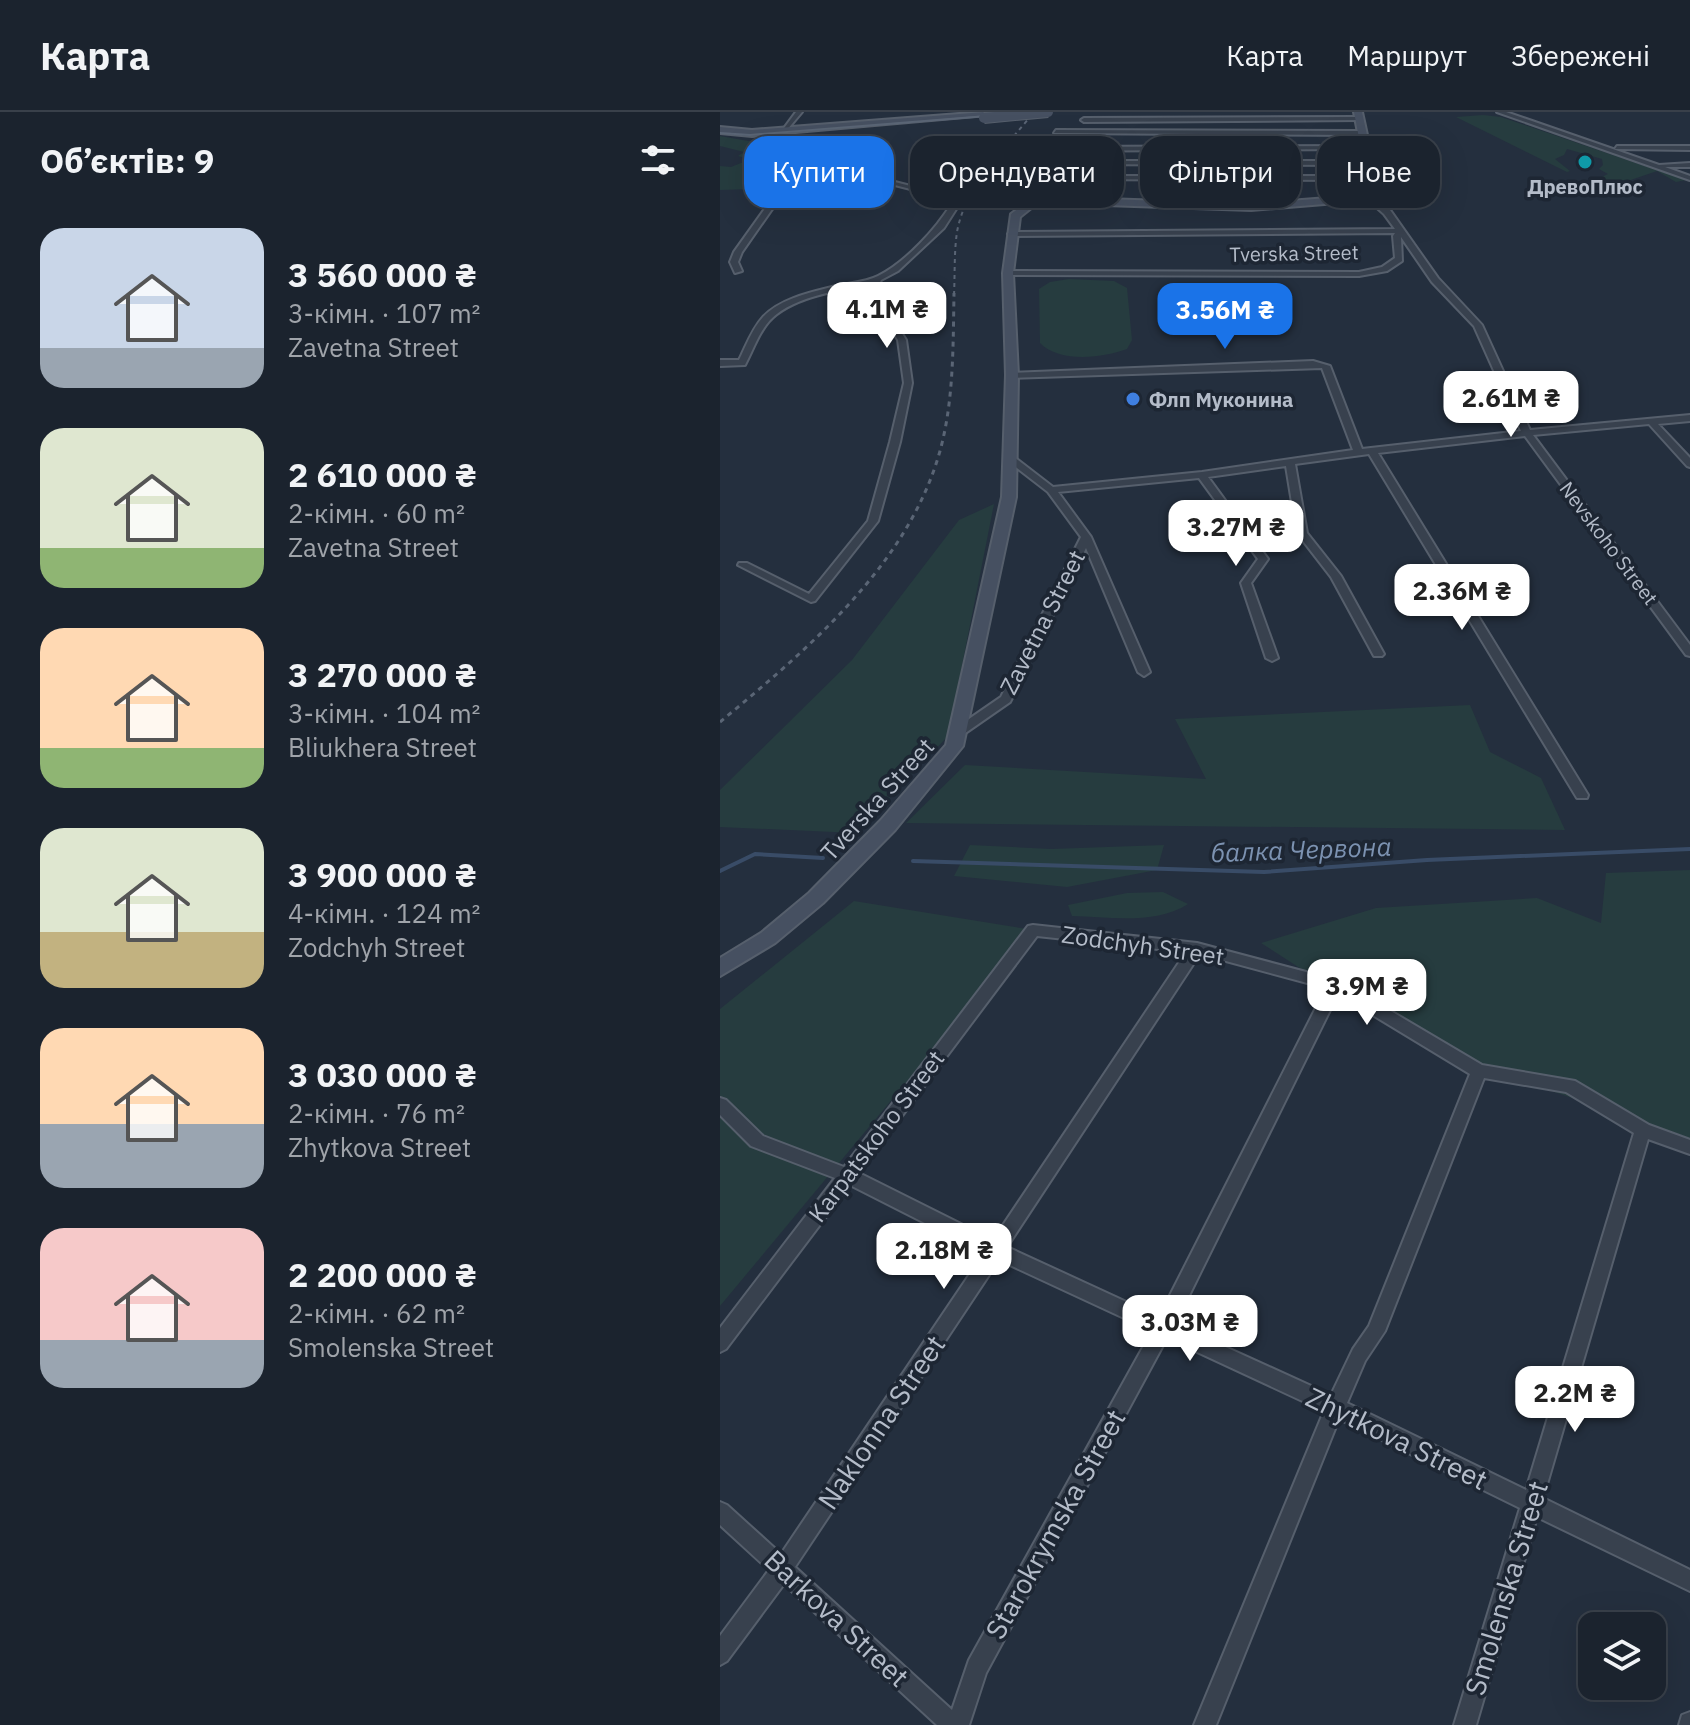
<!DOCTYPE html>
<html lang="uk">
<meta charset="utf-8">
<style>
body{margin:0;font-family:"IBM Plex Sans",sans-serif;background:#242b36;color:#f1f3f6;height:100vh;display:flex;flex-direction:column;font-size:30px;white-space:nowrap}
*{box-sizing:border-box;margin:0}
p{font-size:26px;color:#a0a4aa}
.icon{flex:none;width:44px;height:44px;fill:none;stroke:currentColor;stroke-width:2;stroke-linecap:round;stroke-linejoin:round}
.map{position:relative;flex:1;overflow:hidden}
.details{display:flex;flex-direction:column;background:#1b232e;width:720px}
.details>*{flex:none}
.hud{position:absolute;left:24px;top:24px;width:760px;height:72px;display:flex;gap:16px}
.buttons{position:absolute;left:858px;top:1500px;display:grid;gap:16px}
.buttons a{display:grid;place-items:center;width:88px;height:88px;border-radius:16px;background:#1b232e;box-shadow:0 8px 32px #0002,0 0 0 2px #39404a;font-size:40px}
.price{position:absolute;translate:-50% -68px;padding:0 18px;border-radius:16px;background:#fff;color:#222;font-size:26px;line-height:52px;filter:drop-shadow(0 2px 4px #0008)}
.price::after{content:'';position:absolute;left:50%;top:48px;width:24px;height:18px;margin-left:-12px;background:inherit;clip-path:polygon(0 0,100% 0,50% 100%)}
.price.active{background:#1a73e8;color:#fff}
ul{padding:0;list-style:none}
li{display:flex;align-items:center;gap:24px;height:200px;padding:0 40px}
li span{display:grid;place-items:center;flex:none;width:224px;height:160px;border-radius:24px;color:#555}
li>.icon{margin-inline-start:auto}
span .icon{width:96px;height:96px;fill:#fffc;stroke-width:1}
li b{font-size:34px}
h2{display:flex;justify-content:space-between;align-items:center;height:96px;padding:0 40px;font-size:34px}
.chip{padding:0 28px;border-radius:24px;background:#1b232e;box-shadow:0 8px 32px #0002,0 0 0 2px #39404a;font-size:28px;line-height:72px}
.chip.active{background:#1a73e8;color:#fff}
header{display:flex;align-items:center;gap:48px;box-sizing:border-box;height:112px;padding:0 40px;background:#1b232e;border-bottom:2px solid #39404a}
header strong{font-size:38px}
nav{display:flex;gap:44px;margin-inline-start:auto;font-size:28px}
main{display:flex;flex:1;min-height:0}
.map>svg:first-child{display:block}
.green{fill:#263c3f}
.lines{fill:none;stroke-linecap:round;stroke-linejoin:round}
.stream{stroke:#394c67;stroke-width:4}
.minor-casing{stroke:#565f6c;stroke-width:4}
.secondary-casing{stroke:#565f6c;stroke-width:4}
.minor{fill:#38414e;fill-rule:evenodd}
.secondary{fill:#465061;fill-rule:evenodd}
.tram{stroke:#5a6575;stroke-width:2}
.rail-far1{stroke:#5a6575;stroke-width:2;stroke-dasharray:4 4;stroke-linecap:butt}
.rail{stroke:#5a6575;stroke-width:3;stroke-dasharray:5 5;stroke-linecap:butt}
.secondary-bridge-casing{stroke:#565f6c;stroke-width:12;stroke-linecap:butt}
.secondary-bridge{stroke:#465061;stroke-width:10}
.culture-dot{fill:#0f9aa8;stroke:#1d2633;stroke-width:3}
.shop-dot{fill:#3f7fe0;stroke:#1d2633;stroke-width:3}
.labels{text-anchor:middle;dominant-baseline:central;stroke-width:7;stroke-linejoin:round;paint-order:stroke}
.far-poi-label{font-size:20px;font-weight:bold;fill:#b4bcc9;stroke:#1d2633}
.far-street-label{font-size:20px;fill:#b4bcc9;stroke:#1d2633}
.street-label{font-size:24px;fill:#b4bcc9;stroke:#1d2633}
.water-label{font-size:26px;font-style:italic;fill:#7c92b1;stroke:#1d2633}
.near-street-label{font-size:28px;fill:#b4bcc9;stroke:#1d2633}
</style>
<header>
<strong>Карта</strong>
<nav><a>Карта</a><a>Маршрут</a><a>Збережені</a></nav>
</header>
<main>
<section class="details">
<h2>Об’єктів: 9<svg class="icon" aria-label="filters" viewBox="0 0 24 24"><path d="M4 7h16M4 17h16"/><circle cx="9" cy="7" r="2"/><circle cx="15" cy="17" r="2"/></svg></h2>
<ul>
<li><span style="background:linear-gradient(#c9d6e8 75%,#9aa5b1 0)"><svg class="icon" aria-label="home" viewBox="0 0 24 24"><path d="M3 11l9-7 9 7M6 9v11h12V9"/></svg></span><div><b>3 560 000 ₴</b><p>3-кімн. · 107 m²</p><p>Zavetna Street</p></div></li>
<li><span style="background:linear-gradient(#dfe7d0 75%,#8fb573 0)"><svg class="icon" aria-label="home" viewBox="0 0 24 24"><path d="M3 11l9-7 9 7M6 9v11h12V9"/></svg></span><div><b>2 610 000 ₴</b><p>2-кімн. · 60 m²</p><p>Zavetna Street</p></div></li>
<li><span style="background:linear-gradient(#ffd9b3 75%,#8fb573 0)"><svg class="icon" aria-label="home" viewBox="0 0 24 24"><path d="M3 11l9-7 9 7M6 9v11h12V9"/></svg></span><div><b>3 270 000 ₴</b><p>3-кімн. · 104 m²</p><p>Bliukhera Street</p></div></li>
<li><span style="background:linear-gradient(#dfe7d0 65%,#c2b280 0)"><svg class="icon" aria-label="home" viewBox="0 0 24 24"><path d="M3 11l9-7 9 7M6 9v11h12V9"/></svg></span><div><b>3 900 000 ₴</b><p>4-кімн. · 124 m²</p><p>Zodchyh Street</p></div></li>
<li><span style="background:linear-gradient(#ffd9b3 60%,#9aa5b1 0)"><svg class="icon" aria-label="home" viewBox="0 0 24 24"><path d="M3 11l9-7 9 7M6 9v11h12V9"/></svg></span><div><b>3 030 000 ₴</b><p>2-кімн. · 76 m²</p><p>Zhytkova Street</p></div></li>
<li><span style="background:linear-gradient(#f6c9c9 70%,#9aa5b1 0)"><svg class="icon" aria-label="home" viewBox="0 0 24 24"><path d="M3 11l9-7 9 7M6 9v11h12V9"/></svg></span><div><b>2 200 000 ₴</b><p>2-кімн. · 62 m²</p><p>Smolenska Street</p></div></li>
</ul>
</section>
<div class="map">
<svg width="970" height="1613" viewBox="0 0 970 1613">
<rect width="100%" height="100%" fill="#242f3e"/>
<g class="green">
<polygon points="763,3 781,5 966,68 956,70 937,59 890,75 873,69 888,62 879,57 883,53 882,47 847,37 844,43 835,47 850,59 847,60 736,5"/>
<polygon points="0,24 84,39 74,49 36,49 18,44 24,40 0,34"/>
<polygon points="26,49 39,51 28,69 32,77 0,78 0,54 11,55"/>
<path d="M349,167L394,169L407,176L412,228L407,237C383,246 339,251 320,231L319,177L330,170Z"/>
<polygon points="274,392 228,624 136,721 0,715 0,678 132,548 239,408"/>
<polygon points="750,593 770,640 821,666 845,718 186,711 245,653 486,667 455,607"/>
<polygon points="250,733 331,737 444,733 437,758 347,775 234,764"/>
<polygon points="970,758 970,1026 702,935 541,831 656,796 817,786 881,811 886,761"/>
<path d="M443,780L468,792C436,813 389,805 352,804L348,793L407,781Z"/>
<polygon points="134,789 313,818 0,1194 0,897"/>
</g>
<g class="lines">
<g class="stream">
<polyline points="193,749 544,760 707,748 970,737"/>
<polyline points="0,759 35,742 103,746"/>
</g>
<defs>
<g id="minor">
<polygon points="76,0 82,0 66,19 62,19"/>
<polygon points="777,0 786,0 939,53 970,51 970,55 945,55 970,64 970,68"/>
<polygon points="638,5 640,8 364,10 361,8 364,6"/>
<polygon points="336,18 640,19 643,21 640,23 334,21"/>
<path d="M45,19H49L56,30L112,41L167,68L234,85L240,91L224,116L178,159L161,168L158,175V183L186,228L192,271L180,330L158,409L95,489L91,490L18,453L19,451H27L89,482L148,409L170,330L184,271L178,228L150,183L152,171C121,178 66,185 46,213C37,225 32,240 25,253L0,254V248H19C26,234 32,217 43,205C61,186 92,180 116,174C130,171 146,170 158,164C186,150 216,117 232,91L230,87L163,70L108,44L92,40L22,140L18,150L22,159L15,161L10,150L14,140L86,39L52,32Z"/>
<polygon points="645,34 643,37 317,39 314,37 317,35"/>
<polygon points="897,34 970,34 970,38 895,37"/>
<polygon points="311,49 647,49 650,51 647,53 309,52"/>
<polygon points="307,64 650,64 653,66 650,68 305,67"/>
<polygon points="649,84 670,98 718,166 762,213 810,318 970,303 970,309 938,312 970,346 970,355 967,354 929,312 813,323 970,533 970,544 966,543 805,324 658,341 868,683 867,686 857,686 649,342 575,352 587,421 621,464 664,542 662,544 654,544 611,465 577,421 566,354 488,365 548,447 531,471 558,546 552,549 546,546 521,471 538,447 479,366 338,380 371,425 430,560 424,564 418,560 366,436 290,590 241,624 233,624 231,621 233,618 281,585 361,425 328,380 288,349 288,345 294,345 333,375 482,360 633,338 602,256 292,266 289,265 289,261 593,249 610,254 642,337 801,319 754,214 712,170 681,125 682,149 667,159 639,164 288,163 284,161 288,159 639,160 662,155 675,146 673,124 675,121 292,124 288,122 292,120 675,117 664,102 647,87"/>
<path d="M313,813L477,831L620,869L762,953L855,969L929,1013L970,1028V1042L928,1027L823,1386L970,1458V1479L817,1405L756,1613H734L800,1396L619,1307L496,1613H474L604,1299L447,1226L266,1561L249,1613H217L64,1472L7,1549L0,1553V1524L49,1458L0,1413V1390L7,1393L61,1442L264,1141L130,1073L6,1237L0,1240V1216L115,1066L31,1034L0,1003V986L6,988L43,1024L124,1055L308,814ZM317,824L466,840L273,1128L139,1061ZM480,842L606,876L439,1205L287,1135ZM618,882L750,962L649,1214L633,1237L611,1283L455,1212ZM764,966L846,980L914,1021L806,1378L627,1291L645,1249L665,1219ZM279,1148L432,1219L249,1548L232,1598L75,1455Z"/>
<polygon points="970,1600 970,1613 959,1613 962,1603"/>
</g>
<g id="secondary">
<polygon points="265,0 290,1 32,24 0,21 0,15 32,18"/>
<polygon points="634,0 642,0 659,78 653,88 531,98 327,91 315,93 300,105 293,161 298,263 296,385 243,634 175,718 103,791 55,831 0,864 0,846 41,821 89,781 161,708 226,633 282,385 286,263 283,161 291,102 308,89 327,85 531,92 646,83 649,78"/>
</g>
</defs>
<use href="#minor" class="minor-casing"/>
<use href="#secondary" class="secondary-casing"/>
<use href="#minor" class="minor"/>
<use href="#secondary" class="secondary"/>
<polyline class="tram" points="0,21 30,23 317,0"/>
<path class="rail-far1" d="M234,183C235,162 234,140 237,120C245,74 286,35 314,0"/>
<path class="rail" d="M0,610C88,537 188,453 220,339C234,288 233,233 234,181"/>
<defs>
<polyline id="secondary-bridge" points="264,6 328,0"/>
</defs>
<use href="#secondary-bridge" class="secondary-bridge-casing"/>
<use href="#secondary-bridge" class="secondary-bridge"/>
</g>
<circle class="culture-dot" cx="865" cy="50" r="8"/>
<circle class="shop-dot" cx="413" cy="287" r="8"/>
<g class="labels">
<g class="far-poi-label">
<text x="865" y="74">ДревоПлюс</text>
<text x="429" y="287" text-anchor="start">Флп Муконина</text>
</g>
<g class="far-street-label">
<text transform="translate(574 141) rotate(-1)">Tverska Street</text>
<text transform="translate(889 431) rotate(53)">Nevskoho Street</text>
</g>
<g class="street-label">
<text transform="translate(322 510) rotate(-63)">Zavetna Street</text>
<text transform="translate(157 687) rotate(-48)">Tverska Street</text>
<text transform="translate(423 833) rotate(8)">Zodchyh Street</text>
<text transform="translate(156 1024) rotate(-53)">Karpatskoho Street</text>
</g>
<g class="water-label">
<text transform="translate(581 737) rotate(-2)">балка Червона</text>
</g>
<g class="near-street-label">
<text transform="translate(161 1310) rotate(-56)">Naklonna Street</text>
<text transform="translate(677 1326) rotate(26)">Zhytkova Street</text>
<text transform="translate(335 1412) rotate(-61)">Starokrymska Street</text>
<text transform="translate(786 1476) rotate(-73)">Smolenska Street</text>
<text transform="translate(117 1506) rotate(43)">Barkova Street</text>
</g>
</g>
</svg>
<div class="buttons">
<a><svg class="icon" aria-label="layers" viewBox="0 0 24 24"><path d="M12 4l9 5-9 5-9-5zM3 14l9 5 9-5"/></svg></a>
</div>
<b class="price" style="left:167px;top:238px">4.1M ₴</b>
<b class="price active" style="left:505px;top:239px">3.56M ₴</b>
<b class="price" style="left:791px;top:327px">2.61M ₴</b>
<b class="price" style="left:516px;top:456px">3.27M ₴</b>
<b class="price" style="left:742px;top:520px">2.36M ₴</b>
<b class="price" style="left:647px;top:915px">3.9M ₴</b>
<b class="price" style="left:224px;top:1179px">2.18M ₴</b>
<b class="price" style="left:470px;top:1251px">3.03M ₴</b>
<b class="price" style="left:855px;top:1322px">2.2M ₴</b>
<div class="hud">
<a class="chip active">Купити</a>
<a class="chip">Орендувати</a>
<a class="chip">Фільтри</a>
<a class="chip">Нове</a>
</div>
</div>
</main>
